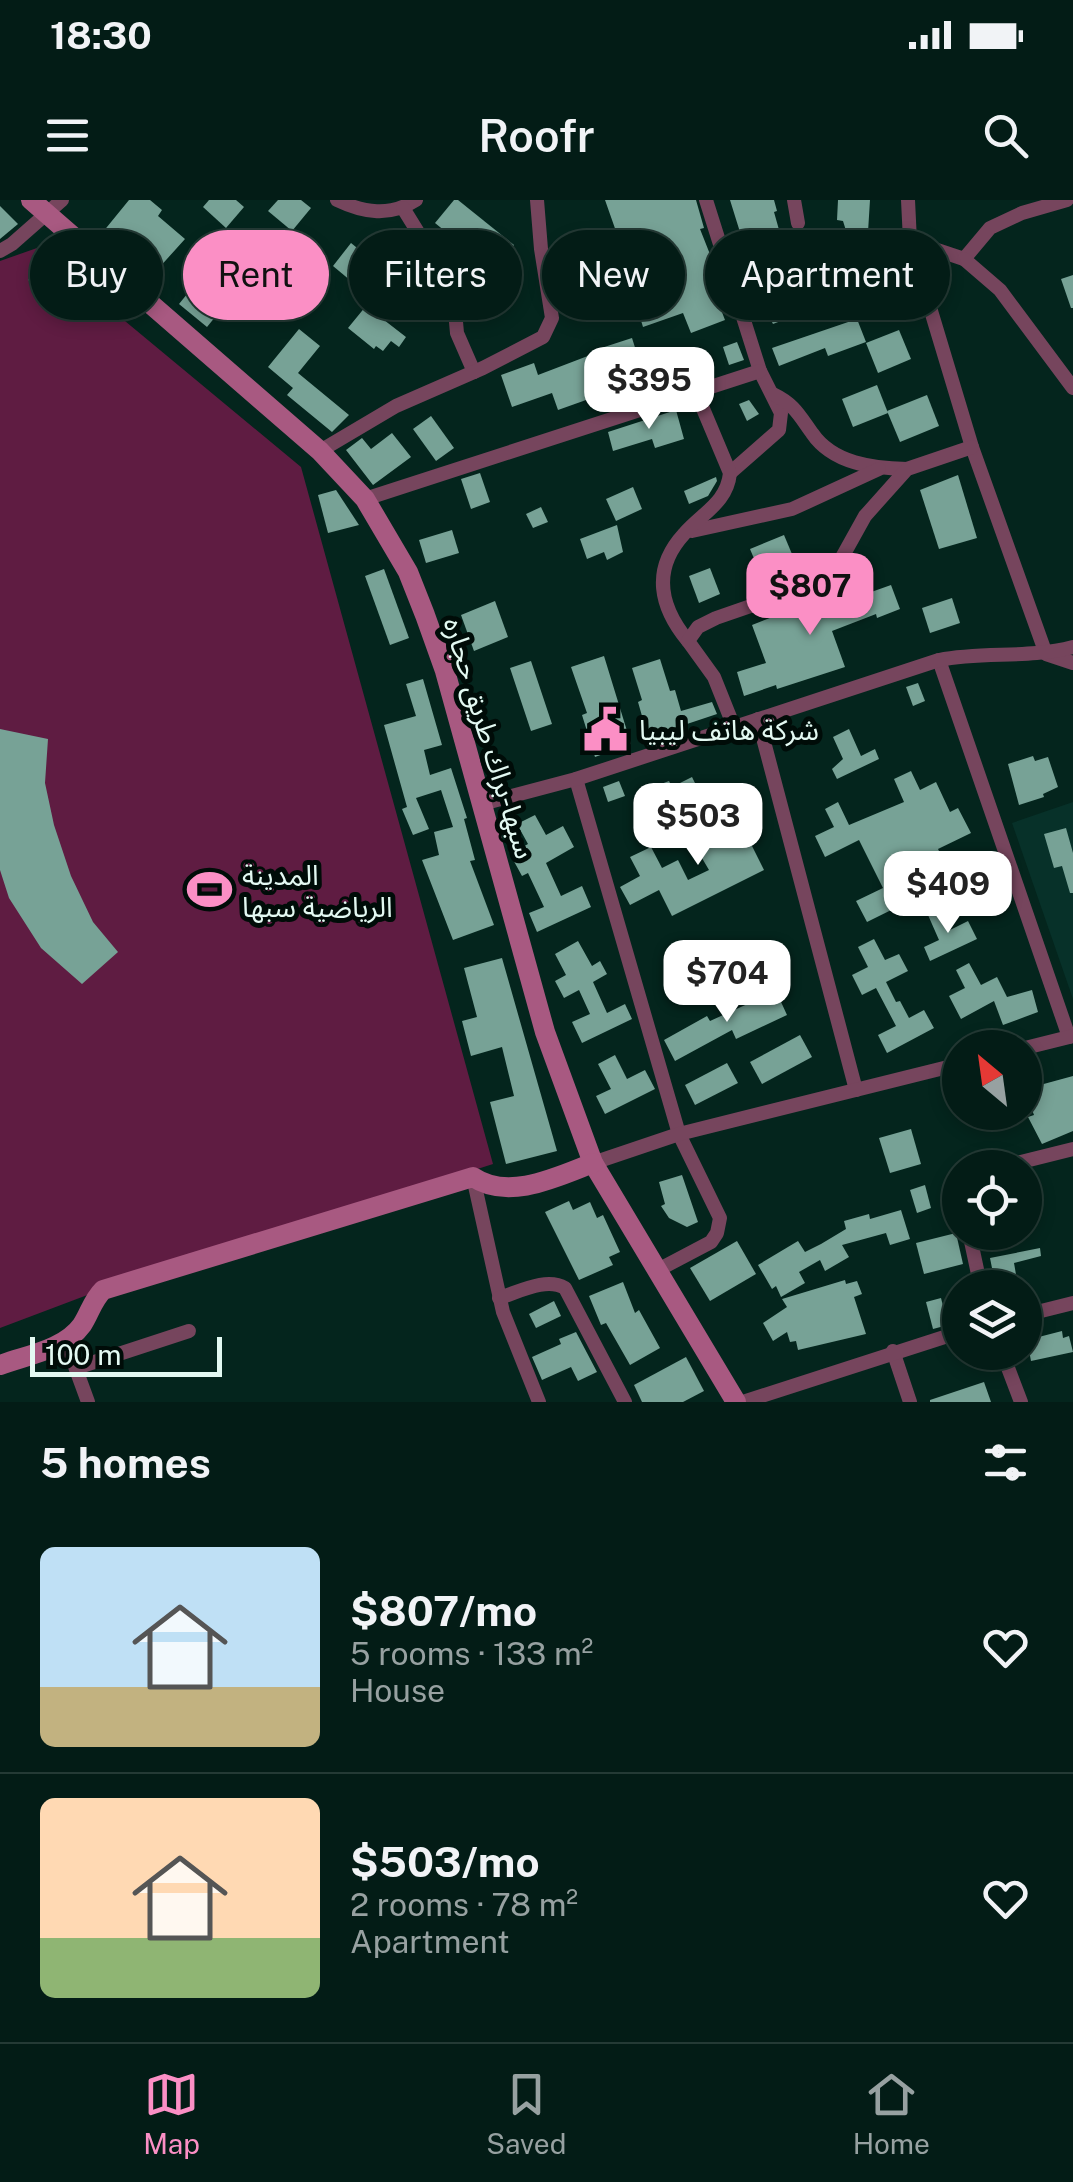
<!DOCTYPE html>
<meta charset="utf-8">
<style>
body{margin:0;font-family:"Public Sans","Noto Sans Arabic",sans-serif;background:#0d251f;color:#f1f3f6;height:100vh;display:flex;flex-direction:column;font-size:38px;white-space:nowrap}
*{box-sizing:border-box;margin:0}
p{font-size:32px;color:#97a1a1}
.icon{flex:none;width:55px;height:55px;fill:none;stroke:currentColor;stroke-width:2;stroke-linecap:round;stroke-linejoin:round}
.map{position:relative;height:1202px;overflow:hidden}
.details{display:flex;flex-direction:column;background:#031c16;flex:1}
.details>*{flex:none}
.banner{position:absolute;left:30px;top:30px;width:1015px;height:90px;display:flex;gap:20px}
.needle{width:65px;rotate:331deg}
.fabs{position:absolute;left:942px;top:830px;display:grid;gap:20px}
.fabs a{display:grid;place-items:center;width:100px;height:100px;border-radius:50%;background:#031c16;box-shadow:0 5px 15px #0003,0 0 0 2px #243a35;font-size:50px}
.scale{position:absolute;left:30px;bottom:25px;width:192px;box-sizing:border-box;padding-left:10px;border:5px solid #e3f9f2;border-top:0;font-size:28px;line-height:35px;white-space:nowrap;color:#e3f9f2;-webkit-text-stroke:8px #000c08;paint-order:stroke}
.price{position:absolute;translate:-50% -85px;padding:0 22px;border-radius:20px;background:#fff;color:#222;font-size:32px;line-height:65px;filter:drop-shadow(0 2px 5px #0008)}
.price::after{content:'';position:absolute;left:50%;top:60px;width:30px;height:22px;margin-left:-15px;background:inherit;clip-path:polygon(0 0,100% 0,50% 100%)}
.price.current{background:#fb8fc5;color:#111}
ul{padding:0;list-style:none}
li{display:flex;align-items:center;gap:30px;height:250px;padding:0 40px}
li+li{border-top:2px solid #243a35}
li span{display:grid;place-items:center;flex:none;width:280px;height:200px;border-radius:15px;color:#555}
li>.icon{margin-inline-start:auto}
span .icon{width:120px;height:120px;fill:#fffc;stroke-width:1}
li b{font-size:42px}
h2{display:flex;justify-content:space-between;align-items:center;height:120px;padding:0 40px;font-size:42px}
.tag{padding:0 35px;border-radius:45px;background:#031c16;box-shadow:0 5px 15px #0003,0 0 0 2px #243a35;font-size:35px;line-height:90px}
.tag.current{background:#fb8fc5;color:#111}
.status{display:flex;justify-content:space-between;align-items:center;height:70px;padding:0 50px;background:#031c16;direction:ltr}
.status svg{height:28px;fill:currentColor}
header{display:flex;justify-content:space-between;align-items:center;height:130px;padding:0 40px;background:#031c16;font-size:45px;font-weight:600}
.dock{display:flex;justify-content:space-around;align-items:center;height:140px;border-top:2px solid #243a35;background:#031c16;font-size:28px;color:#97a1a1}
.dock a{display:grid;justify-items:center;gap:5px}
.dock .current{color:#fb8fc5}
.map>svg:first-child{display:block}
.built{fill:#073129}
.green{fill:#5f1c42}
.building{fill:#77a296}
.lines{fill:none;stroke-linecap:round;stroke-linejoin:round}
.street{stroke:#76455d;stroke-width:14}
.secondary{stroke:#a85981;stroke-width:20}
.labels{text-anchor:middle;dominant-baseline:central;stroke-width:10;stroke-linejoin:round;paint-order:stroke}
.poi-label{font-size:28px;fill:#e3f9f2;stroke:#000c08;text-anchor:start}
.street-label{font-size:28px;fill:#e3f9f2;stroke:#000c08}
</style>
<div class="status"><b>18:30</b><svg viewBox="0 0 49 12"><path d="M0 12V9h3v3zM5 12V6h3v6zM10 12V3h3v9zM15 12V0h3v12zM26 1h20v11H26zM47 4h2v5h-2z"/></svg></div>
<header><svg class="icon" aria-label="menu" viewBox="0 0 24 24"><path d="M4 6h16M4 12h16M4 18h16"/></svg>Roofr<svg class="icon" aria-label="search" viewBox="0 0 24 24"><circle cx="10" cy="10" r="6"/><path d="M15 15l6 6"/></svg></header>
<div class="map">
<svg width="1073" height="1202" viewBox="0 0 1073 1202">
<rect width="100%" height="100%" fill="#04251d"/>
<polygon class="built" points="1073,602 1073,799 1012,623"/>
<polygon class="green" points="37,48 301,267 493,964 98,1091 0,1128 0,61"/>
<g class="building">
<polygon points="129,0 150,0 162,10 158,16 185,39 148,80 98,38"/>
<polygon points="209,0 236,0 244,7 226,28 203,7"/>
<polygon points="278,0 301,0 311,8 292,31 268,11"/>
<polygon points="454,0 458,0 514,45 493,70 435,23"/>
<polygon points="605,0 696,0 704,28 700,29 719,77 710,81 725,120 691,133 683,113 643,127 639,114 655,109 642,68 680,58 669,38 624,54"/>
<polygon points="730,0 774,0 777,11 774,12 785,51 749,61"/>
<polygon points="838,0 870,0 868,32 873,47 853,53 843,21 837,20"/>
<polygon points="0,6 18,24 0,39"/>
<polygon points="351,43 382,68 363,91 333,66"/>
<polygon points="577,51 582,69 574,72 578,85 585,83 588,92 565,99 554,58"/>
<polygon points="214,61 242,84 207,127 179,104"/>
<polygon points="39,64 68,84 57,100 28,80"/>
<polygon points="783,68 804,112 773,124 753,84"/>
<polygon points="1073,75 1073,108 1071,108 1061,79"/>
<polygon points="366,106 406,137 399,147 391,141 383,151 376,146 374,149 348,128"/>
<polygon points="857,119 866,142 828,156 825,148 779,166 772,148"/>
<polygon points="299,129 320,146 298,173 349,215 332,232 287,195 293,188 268,167"/>
<polygon points="899,130 911,159 878,173 866,143"/>
<polygon points="632,138 645,179 558,210 552,193 512,207 501,175 534,163 538,175 593,154 592,151"/>
<polygon points="737,142 744,160 729,165 723,147"/>
<polygon points="877,185 888,213 853,227 842,199"/>
<polygon points="927,195 939,226 900,242 887,211"/>
<polygon points="749,200 759,214 747,221 739,204"/>
<polygon points="676,210 684,239 655,248 652,239 613,251 608,232"/>
<polygon points="431,216 454,248 436,261 413,229"/>
<polygon points="392,233 411,257 373,285 346,250 362,238 371,249"/>
<polygon points="480,273 490,302 471,309 461,279"/>
<polygon points="958,275 977,338 939,349 920,290"/>
<polygon points="716,277 717,281 708,296 689,304 684,291"/>
<polygon points="633,287 642,309 616,321 606,299"/>
<polygon points="336,290 359,325 328,333 318,295"/>
<polygon points="541,307 548,322 533,328 526,314"/>
<polygon points="617,325 623,352 607,360 604,352 587,359 580,339"/>
<polygon points="452,330 459,353 426,363 419,340"/>
<polygon points="784,335 797,366 763,380 750,349"/>
<polygon points="710,368 720,394 699,403 689,376"/>
<polygon points="384,369 409,438 390,445 365,376"/>
<polygon points="855,385 860,396 891,385 900,409 877,418 876,414 832,431 845,467 777,489 776,485 744,496 737,472 766,463 752,425"/>
<polygon points="952,398 960,423 930,433 922,408"/>
<polygon points="495,401 508,437 474,451 461,415"/>
<polygon points="604,456 631,544 595,557 582,515 587,513 571,467"/>
<polygon points="660,459 670,491 675,490 681,511 712,502 717,514 648,537 638,502 642,500 632,468"/>
<polygon points="531,461 552,524 531,531 510,468"/>
<polygon points="423,479 442,545 424,550 430,575 451,568 467,618 464,619 475,660 470,661 494,725 453,740 422,660 439,655 434,632 453,627 441,590 416,598 429,629 413,635 402,609 407,607 384,525 416,516 406,484"/>
<polygon points="918,483 925,501 913,506 906,487"/>
<polygon points="0,529 48,539 45,583 54,625 71,676 93,722 118,752 82,784 41,748 9,698 0,670"/>
<polygon points="849,529 861,556 875,549 879,559 837,579 832,569 843,559 833,537"/>
<polygon points="1033,556 1035,561 1048,557 1058,587 1043,594 1044,597 1019,605 1008,564"/>
<polygon points="911,571 920,590 936,582 950,612 958,608 971,633 938,649 948,669 976,656 984,674 964,683 960,676 867,722 856,701 883,688 859,640 825,657 815,636 834,627 825,609 838,602 849,625 904,602 894,579"/>
<polygon points="692,577 699,591 648,616 641,603 657,595 653,587 669,581 672,587"/>
<polygon points="619,581 625,596 608,602 603,587"/>
<polygon points="723,608 736,632 751,623 759,637 750,642 764,670 672,716 659,690 630,705 620,687 640,676 630,657 651,647 662,668 678,660 688,680 709,670 696,648 714,638 704,619"/>
<polygon points="535,615 546,635 563,626 574,647 546,663 561,696 582,686 591,707 537,732 529,713 544,707 528,673 522,676 510,654 528,644 517,624"/>
<polygon points="1066,628 1073,653 1073,693 1070,693 1062,666 1054,668 1044,634"/>
<polygon points="940,709 950,730 968,721 977,739 930,761 924,747 939,740 928,715"/>
<polygon points="874,739 885,760 899,754 908,771 886,782 896,802 900,801 909,818 924,810 934,828 887,853 878,835 896,826 876,788 862,795 852,775 868,767 858,747"/>
<polygon points="578,741 592,766 600,761 607,774 593,782 607,813 625,804 632,819 582,843 572,822 590,814 579,790 564,798 555,781 566,775 555,754"/>
<polygon points="502,758 557,951 506,964 490,902 514,896 502,847 471,856 462,821 477,817 464,768"/>
<polygon points="969,763 981,785 997,777 1007,797 1032,790 1038,812 1003,825 994,801 961,819 949,796 965,788 956,770"/>
<polygon points="776,791 787,815 736,839 732,830 675,861 664,840 707,816 710,821"/>
<polygon points="800,835 812,857 762,884 750,862"/>
<polygon points="615,855 627,879 645,870 655,889 605,914 596,896 611,889 598,864"/>
<polygon points="727,863 738,883 695,905 685,885"/>
<polygon points="1073,876 1073,931 1042,944 1028,917 1034,915 1026,894 1031,893 1029,888"/>
<polygon points="911,929 921,964 890,973 879,938"/>
<polygon points="682,975 698,1022 687,1027 669,1018 661,1006 665,1004 659,982"/>
<polygon points="925,985 931,1008 917,1013 910,990"/>
<polygon points="569,1001 573,1010 590,1002 597,1018 603,1015 620,1052 609,1057 613,1065 579,1080 545,1012"/>
<polygon points="901,1010 910,1039 890,1045 886,1033 842,1045 849,1057 825,1071 820,1060 799,1072 805,1083 781,1097 776,1086 772,1089 758,1065 798,1041 805,1052 821,1044 846,1029 844,1021 869,1014 870,1019"/>
<polygon points="956,1033 963,1064 924,1074 916,1043"/>
<polygon points="737,1041 756,1074 710,1101 690,1068"/>
<polygon points="1040,1048 1041,1056 1014,1063 1018,1086 996,1088 990,1058"/>
<polygon points="845,1080 846,1084 857,1081 862,1094 854,1097 866,1134 798,1150 796,1141 790,1142 787,1132 773,1141 763,1123 787,1107 782,1099"/>
<polygon points="623,1082 635,1113 639,1110 660,1148 630,1165 606,1123 601,1125 589,1096"/>
<polygon points="941,1098 948,1125 933,1129 926,1102"/>
<polygon points="554,1101 561,1116 536,1128 529,1114"/>
<polygon points="1062,1131 1063,1138 1069,1136 1073,1152 1031,1161 1027,1140"/>
<polygon points="576,1132 597,1172 578,1181 571,1167 542,1180 532,1157 561,1144 559,1139"/>
<polygon points="686,1157 704,1191 683,1202 642,1202 634,1185"/>
<polygon points="984,1182 991,1202 930,1202 930,1200"/>
</g>
<g class="lines">
<g class="street">
<path d="M337,0C364,13 390,17 416,0"/>
<polyline points="706,0 760,171 781,213 779,230 730,273"/>
<polyline points="794,0 798,23"/>
<polyline points="908,0 910,41 972,247 1046,454 1073,463"/>
<polyline points="403,8 453,89 457,133 474,172"/>
<polyline points="910,41 964,59 990,28 1022,13 1067,0"/>
<polyline points="0,51 12,44 62,0"/>
<polyline points="964,59 1000,90 1073,188"/>
<path d="M773,194C794,204 799,215 812,233C833,264 873,268 907,269"/>
<polyline points="320,251 396,206 483,168 543,137 552,118 541,49 537,0"/>
<polyline points="365,299 760,171"/>
<polyline points="692,331 792,309 879,269"/>
<path d="M688,441C660,407 651,370 684,334C702,313 727,303 730,273L696,192"/>
<polyline points="939,460 1069,837"/>
<polyline points="758,519 856,890"/>
<polyline points="734,527 714,477 688,441 698,427 716,418 806,387 840,361 865,316 907,269 972,247"/>
<polyline points="576,579 679,934 720,1018 717,1033 711,1042 656,1071"/>
<path d="M482,604L576,579L939,460C984,451 1028,459 1073,447"/>
<polyline points="1025,848 1073,836"/>
<polyline points="593,963 679,934 960,864"/>
<polyline points="997,968 1073,949"/>
<polyline points="473,977 503,1112 539,1202"/>
<polyline points="969,1032 981,1088"/>
<path d="M499,1098C519,1092 546,1077 565,1088L625,1202"/>
<polyline points="1025,1115 1073,1103"/>
<polyline points="66,1142 88,1202"/>
<polyline points="893,1151 910,1202"/>
<polyline points="1002,1152 1021,1202"/>
<polyline points="76,1168 189,1131"/>
<polyline points="743,1202 960,1132"/>
</g>
<g class="secondary">
<polyline points="31,0 320,251 365,299 408,372 425,415 445,471 545,832 593,963 736,1202"/>
<path d="M0,1165C27,1155 64,1150 82,1125C90,1113 92,1101 103,1090L473,977C508,1001 557,977 593,963"/>
</g>
</g>
<defs>
<symbol id="civic-bare" viewBox="-9 -9 18 18"><path d="M-.6-6.5H3V-4.5H.6V-3L4-1V1h2V6H-6V1h2V-1L-.6-3ZM-1.2 2.5V6h2.4V2.5Z" fill="#fb8fc5" stroke="#000c08" stroke-width="2.5" paint-order="stroke"/></symbol>
<symbol id="stadium-bare" viewBox="-9 -9 18 18"><path d="M0-5a6.5 5 0 1 0 0 10a6.5 5 0 1 0 0-10ZM-3.5-1.8h7v3.6h-7Z" fill="#fb8fc5" stroke="#000c08" stroke-width="2.5" paint-order="stroke"/></symbol>
</defs>
<g fill-rule="evenodd">
<use href="#civic-bare" x="574" y="498" width="63" height="63"/>
<use href="#stadium-bare" x="178" y="658" width="63" height="63"/>
</g>
<g class="labels">
<g class="poi-label">
<text x="639" y="529">شركة هاتف ليبيا</text>
<text x="242" y="674">المدينة<tspan x="242" dy="32">الرياضية سبها</tspan></text>
</g>
<g class="street-label">
<text transform="translate(490 538) rotate(73)">سبها-براك طريق حجاره</text>
</g>
</g>
</svg>
<div class="fabs">
<a><svg class="needle" viewBox="-14 -14 28 28"><path d="M0-13l5 13h-10z" fill="#e53935"/><path d="M0 13l5-13h-10z" fill="#97a1a1"/></svg></a>
<a><svg class="icon" aria-label="locate" viewBox="0 0 24 24"><circle cx="12" cy="12" r="6"/><path d="M12 2v4M12 18v4M2 12h4M18 12h4"/></svg></a>
<a><svg class="icon" aria-label="layers" viewBox="0 0 24 24"><path d="M12 4l9 5-9 5-9-5zM3 14l9 5 9-5"/></svg></a>
</div>
<div class="scale">100 m</div>
<b class="price" style="left:649px;top:232px">$395</b>
<b class="price current" style="left:810px;top:438px">$807</b>
<b class="price" style="left:698px;top:668px">$503</b>
<b class="price" style="left:948px;top:736px">$409</b>
<b class="price" style="left:727px;top:825px">$704</b>
<div class="banner">
<a class="tag">Buy</a>
<a class="tag current">Rent</a>
<a class="tag">Filters</a>
<a class="tag">New</a>
<a class="tag">Apartment</a>
</div>
</div>
<section class="details">
<h2>5 homes<svg class="icon" aria-label="filters" viewBox="0 0 24 24"><path d="M4 7h16M4 17h16"/><circle cx="9" cy="7" r="2"/><circle cx="15" cy="17" r="2"/></svg></h2>
<ul>
<li><span style="background:linear-gradient(#bfe0f5 70%,#c2b280 0)"><svg class="icon" aria-label="home" viewBox="0 0 24 24"><path d="M3 11l9-7 9 7M6 9v11h12V9"/></svg></span><div><b>$807/mo</b><p>5 rooms · 133 m²</p><p>House</p></div><svg class="icon" aria-label="heart" viewBox="0 0 24 24"><path d="M12 20l-8-8c-3-5 5-10 8-4 3-6 11-1 8 4z"/></svg></li>
<li><span style="background:linear-gradient(#ffd9b3 70%,#8fb573 0)"><svg class="icon" aria-label="home" viewBox="0 0 24 24"><path d="M3 11l9-7 9 7M6 9v11h12V9"/></svg></span><div><b>$503/mo</b><p>2 rooms · 78 m²</p><p>Apartment</p></div><svg class="icon" aria-label="heart" viewBox="0 0 24 24"><path d="M12 20l-8-8c-3-5 5-10 8-4 3-6 11-1 8 4z"/></svg></li>
</ul>
</section>
<nav class="dock">
<a class="current"><svg class="icon" aria-label="map" viewBox="0 0 24 24"><path d="M3 6l6-2 6 2 6-2v14l-6 2-6-2-6 2zM9 4v14M15 6v14"/></svg>Map</a>
<a><svg class="icon" aria-label="saved" viewBox="0 0 24 24"><path d="M7 4h10v16l-5-4-5 4z"/></svg>Saved</a>
<a><svg class="icon" aria-label="home" viewBox="0 0 24 24"><path d="M3 11l9-7 9 7M6 9v11h12V9"/></svg>Home</a>
</nav>
